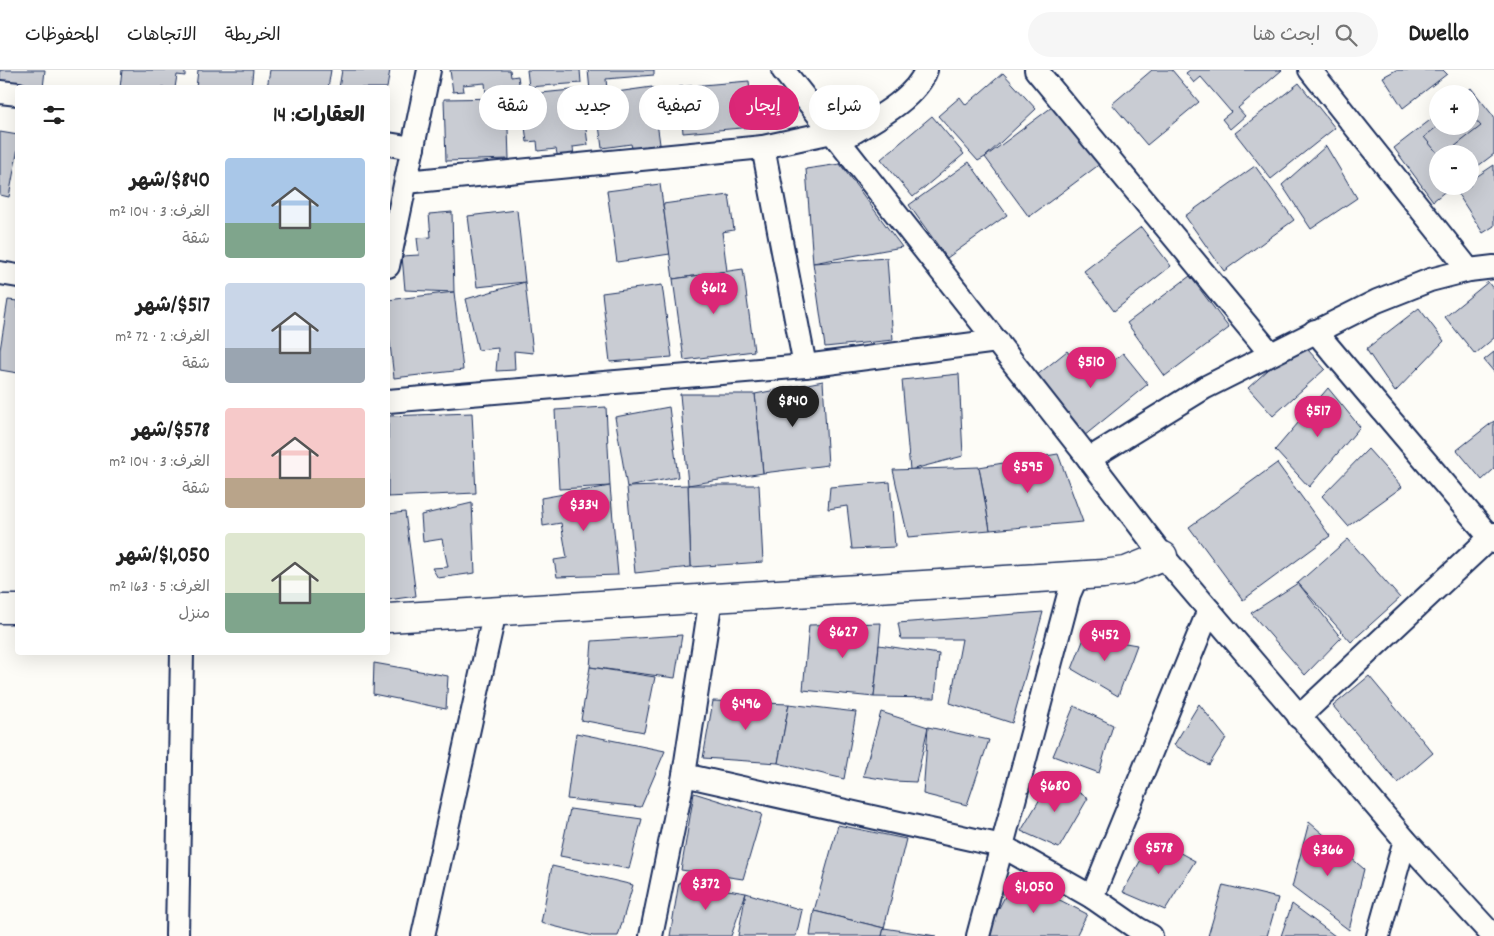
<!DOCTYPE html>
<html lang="ar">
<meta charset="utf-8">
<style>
body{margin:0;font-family:Dekko,"Playpen Sans Arabic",sans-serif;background:#f6f6f6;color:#222;direction:rtl;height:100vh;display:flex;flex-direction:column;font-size:19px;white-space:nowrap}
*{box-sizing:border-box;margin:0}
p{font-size:16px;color:#767676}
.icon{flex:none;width:28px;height:28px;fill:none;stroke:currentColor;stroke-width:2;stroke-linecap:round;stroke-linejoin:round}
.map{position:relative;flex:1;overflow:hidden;direction:ltr}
.drawer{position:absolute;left:15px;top:15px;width:375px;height:570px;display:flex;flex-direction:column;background:#fff;border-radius:5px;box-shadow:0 5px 20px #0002;direction:rtl}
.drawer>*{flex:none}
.banner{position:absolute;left:405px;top:15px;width:475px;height:45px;direction:rtl;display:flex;gap:10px}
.controls{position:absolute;left:1429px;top:15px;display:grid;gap:10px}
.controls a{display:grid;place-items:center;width:50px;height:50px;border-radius:50%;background:#fff;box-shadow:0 5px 20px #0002;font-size:25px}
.price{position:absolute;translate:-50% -42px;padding:0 11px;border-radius:18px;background:#db2777;color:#fff;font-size:16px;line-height:32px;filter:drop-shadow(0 1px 2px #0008)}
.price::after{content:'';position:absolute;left:50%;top:30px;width:15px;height:11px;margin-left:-8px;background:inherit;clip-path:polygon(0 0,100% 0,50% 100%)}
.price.active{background:#222;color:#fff}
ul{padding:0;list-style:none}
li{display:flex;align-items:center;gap:15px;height:125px;padding:0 25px}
li span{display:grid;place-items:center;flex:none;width:140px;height:100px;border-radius:5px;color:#555}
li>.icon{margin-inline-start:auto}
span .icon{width:60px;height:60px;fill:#fffc;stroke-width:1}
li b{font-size:21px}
h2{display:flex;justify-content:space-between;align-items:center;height:60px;padding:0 25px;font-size:21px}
.tag{padding:0 18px;border-radius:22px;background:#fff;box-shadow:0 5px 20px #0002;font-size:18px;line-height:45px}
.tag.active{background:#db2777;color:#fff}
header{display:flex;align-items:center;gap:30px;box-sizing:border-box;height:70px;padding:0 25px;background:#fff;border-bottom:1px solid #e0e0e0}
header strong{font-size:24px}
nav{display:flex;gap:28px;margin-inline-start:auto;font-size:18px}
.search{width:350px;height:45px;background:#f6f6f6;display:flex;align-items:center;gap:12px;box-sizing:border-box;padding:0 18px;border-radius:28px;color:#767676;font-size:19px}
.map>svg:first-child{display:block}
.building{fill:#c9ccd3;stroke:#1b2f5e}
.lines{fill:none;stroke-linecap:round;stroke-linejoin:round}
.minor-casing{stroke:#1b2f5e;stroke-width:26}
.tertiary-casing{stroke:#1b2f5e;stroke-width:31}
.minor{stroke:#fdfcf7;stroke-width:22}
.tertiary{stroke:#fdfcf7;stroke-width:28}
</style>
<header>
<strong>Dwello</strong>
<div class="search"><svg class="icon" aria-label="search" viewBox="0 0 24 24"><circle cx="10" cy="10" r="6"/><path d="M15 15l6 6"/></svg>ابحث هنا</div>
<nav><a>الخريطة</a><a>الاتجاهات</a><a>المحفوظات</a></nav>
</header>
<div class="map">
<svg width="1494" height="866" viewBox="0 0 1494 866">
<rect width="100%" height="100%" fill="#fdfcf7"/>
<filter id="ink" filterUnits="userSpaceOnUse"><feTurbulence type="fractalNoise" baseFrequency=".02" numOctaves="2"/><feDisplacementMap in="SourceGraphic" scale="10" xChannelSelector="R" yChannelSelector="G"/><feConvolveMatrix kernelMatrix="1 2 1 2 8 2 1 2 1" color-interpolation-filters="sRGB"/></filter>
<g filter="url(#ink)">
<g class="building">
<polygon points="0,0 45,0 43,18 0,11"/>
<polygon points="122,0 185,0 185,6 177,5 175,18 120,18"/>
<polygon points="198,0 253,0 251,18 196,18"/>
<polygon points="270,0 331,0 328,18 267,18"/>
<polygon points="342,0 390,0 387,18 339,18"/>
<polygon points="450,0 510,0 511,7 518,6 520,20 486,24 485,13 463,15 464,21 453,22"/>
<polygon points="527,0 580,0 581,13 529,17"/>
<polygon points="588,0 654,0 654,5 606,9 607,19 590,21"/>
<polygon points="1152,0 1172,0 1199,32 1147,75 1112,34"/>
<polygon points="1190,0 1282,0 1238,38 1245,46 1230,59 1222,49 1231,42 1201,7 1194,13 1186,3"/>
<polygon points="1396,0 1443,0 1447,4 1403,38 1383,7"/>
<polygon points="1003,3 1036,39 985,87 978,91 938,46 960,27 966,35"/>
<polygon points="749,11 753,57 683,63 679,17"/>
<polygon points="1299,13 1335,58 1271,109 1235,63"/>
<polygon points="652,17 660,74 644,77 644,81 633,83 631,74 602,78 595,25"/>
<polygon points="1471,18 1494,47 1494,84 1470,102 1470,84 1438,84 1438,116 1452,116 1433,131 1394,78 1438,44 1438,56 1470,56 1470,24 1464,24"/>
<polygon points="581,19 588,75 573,77 574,87 558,89 556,79 538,81 537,71 527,72 525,57 536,56 534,38 523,39 521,25"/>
<polygon points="507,28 509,89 446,91 444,29"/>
<polygon points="1056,34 1100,94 1029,147 985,87"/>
<polygon points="1470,44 1481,56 1445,84 1438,84 1424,67 1438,56 1470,56"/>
<polygon points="932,46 964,84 913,127 881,89"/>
<polygon points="0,62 18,65 18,78 9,127 0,125"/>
<polygon points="1326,76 1357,128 1311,159 1282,115"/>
<polygon points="969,92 1007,145 947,188 909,135"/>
<polygon points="840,94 902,177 813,193 806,99"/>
<polygon points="1494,95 1494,156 1483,163 1456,121 1462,116 1470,116 1470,111"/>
<polygon points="1255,96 1294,150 1224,201 1185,146"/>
<polygon points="660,114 670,184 617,192 607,121"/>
<polygon points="729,125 734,160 722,162 727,201 673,209 663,134"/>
<polygon points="517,140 525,212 477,217 468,146"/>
<polygon points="452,142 454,222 405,220 402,186 419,185 417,168 431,167 429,144"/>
<polygon points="1141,157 1171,196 1114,241 1084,201"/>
<polygon points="887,188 893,270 825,277 813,193"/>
<polygon points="743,199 754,281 684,290 673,209"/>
<polygon points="1190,206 1229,258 1165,306 1127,253"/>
<polygon points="525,212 533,283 514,281 515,300 496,301 498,278 478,280 466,229"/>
<polygon points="1488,212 1494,220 1494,268 1475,284 1445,247"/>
<polygon points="662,215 672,287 610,292 602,223"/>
<polygon points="454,222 463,300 394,308 388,257 388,230"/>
<polygon points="8,230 18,231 18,303 0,300 0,280"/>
<polygon points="1419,238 1444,271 1395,322 1366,279"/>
<polygon points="1300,271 1325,299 1273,346 1248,318"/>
<polygon points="1067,281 1090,310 1123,283 1148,314 1084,366 1036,306"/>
<polygon points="1494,282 1494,302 1484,290"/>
<polygon points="959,304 963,386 910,400 902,310"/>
<polygon points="823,311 828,395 763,403 755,324"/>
<polygon points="1328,318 1360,357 1309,417 1275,380"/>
<polygon points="680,324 755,324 763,403 688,415"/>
<polygon points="606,337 610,416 559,419 555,340"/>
<polygon points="669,337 678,407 627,417 615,347"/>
<polygon points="472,343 476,423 388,427 388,346"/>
<polygon points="1494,351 1494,399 1482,410 1457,380"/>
<polygon points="1368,379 1402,417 1348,456 1322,426"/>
<polygon points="1058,384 1083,452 990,460 979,397"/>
<polygon points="1277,393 1330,466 1243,530 1189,457"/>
<polygon points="979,397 990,460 908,467 893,400"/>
<polygon points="890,412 895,477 852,479 847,436 828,439 830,417"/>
<polygon points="688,415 759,415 763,492 691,497"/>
<polygon points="688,415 691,497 635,503 627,417"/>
<polygon points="610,416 618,505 557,507 554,490 567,488 561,453 543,456 541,428"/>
<polygon points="472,433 475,503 438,508 432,498 448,497 442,469 423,472 421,445"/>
<polygon points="405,442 416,526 388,530 388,444"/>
<polygon points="1348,469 1400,528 1351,572 1298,513"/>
<polygon points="1298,513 1341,568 1305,605 1251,543"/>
<polygon points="1043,542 1012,653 950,633 962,569 901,569 898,553"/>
<polygon points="881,553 874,627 803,620 809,555"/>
<polygon points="682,565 675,608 590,597 592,571"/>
<polygon points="1085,566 1137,575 1118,626 1072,599"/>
<polygon points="879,575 939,584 935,628 874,627"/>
<polygon points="374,593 448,606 446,639 373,624"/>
<polygon points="590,597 655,607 644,662 581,650"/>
<polygon points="1369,606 1433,683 1398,713 1333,636"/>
<polygon points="713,631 789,634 778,693 703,688"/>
<polygon points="789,634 856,642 844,709 778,693"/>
<polygon points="1199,634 1226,668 1209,695 1174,675"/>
<polygon points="1074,636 1113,655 1099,703 1053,686"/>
<polygon points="881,642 928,657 916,712 894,711 863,706"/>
<polygon points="928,657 989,670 967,735 923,724"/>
<polygon points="576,663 665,681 641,737 567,729"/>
<polygon points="1053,707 1088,728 1059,778 1021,761"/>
<polygon points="694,723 762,744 743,809 681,800"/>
<polygon points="570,739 642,749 629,799 560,786"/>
<polygon points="1309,752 1364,799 1349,860 1292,817"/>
<polygon points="838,755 906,769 884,858 814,841"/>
<polygon points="1153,768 1195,791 1165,840 1123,822"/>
<polygon points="552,796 633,815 618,866 593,866 541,853"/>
<polygon points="1015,807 1087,844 1076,866 991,866 986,863"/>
<polygon points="679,812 746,823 731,866 670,866"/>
<polygon points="1223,815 1278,828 1267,866 1208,866"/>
<polygon points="746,823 802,840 796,866 738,866"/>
<polygon points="1292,834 1335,866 1281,866"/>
<polygon points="814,841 884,858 882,866 810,866"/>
<polygon points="884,858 936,866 882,866"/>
</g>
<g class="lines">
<defs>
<g id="minor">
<polyline points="783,0 1089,389 1163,486 1405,770 1493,866"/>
<polyline points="1036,0 1270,283"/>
<polyline points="1310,0 1469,200"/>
<polyline points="0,22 18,24"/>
<path d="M839,71C866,54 915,31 926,0"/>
<polyline points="388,74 413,78"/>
<polyline points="763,77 805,296"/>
<polyline points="406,112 763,77 832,62"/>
<polyline points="388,196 429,0"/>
<polyline points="0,203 18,206"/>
<polyline points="1315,261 1494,472"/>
<polyline points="388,331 805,296 997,271"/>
<polyline points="1089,389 1204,318 1377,231 1430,210 1469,200 1494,197"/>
<polyline points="1299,647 1494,464"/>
<polyline points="684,705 1002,776 1092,827 1138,859 1151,866"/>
<polyline points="1092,827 1209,540"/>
<polyline points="177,866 182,582"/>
<polyline points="423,866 495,541"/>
<polyline points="651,866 684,705 711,528"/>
<polyline points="978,866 1069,524 1077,506"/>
<polyline points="1378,866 1405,770"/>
</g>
<g id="tertiary">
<polyline points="0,539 18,539"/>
<polyline points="388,548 1103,504 1126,501 1163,486"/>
</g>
</defs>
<use href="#minor" class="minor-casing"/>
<use href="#tertiary" class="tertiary-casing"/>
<use href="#minor" class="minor"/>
<use href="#tertiary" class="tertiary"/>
</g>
</g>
</svg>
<div class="controls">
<a>+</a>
<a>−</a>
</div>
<b class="price" style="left:714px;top:245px">$612</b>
<b class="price" style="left:1091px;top:319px">$510</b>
<b class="price active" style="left:793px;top:358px">$840</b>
<b class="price" style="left:1318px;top:368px">$517</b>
<b class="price" style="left:1028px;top:424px">$595</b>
<b class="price" style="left:584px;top:462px">$334</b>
<b class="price" style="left:843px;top:589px">$627</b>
<b class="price" style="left:1105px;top:592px">$452</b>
<b class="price" style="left:746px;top:661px">$496</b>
<b class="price" style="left:1055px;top:743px">$680</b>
<b class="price" style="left:1159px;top:805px">$578</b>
<b class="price" style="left:1328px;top:807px">$366</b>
<b class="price" style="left:706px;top:841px">$372</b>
<b class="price" style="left:1034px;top:844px">$1,050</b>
<div class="banner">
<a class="tag">شراء</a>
<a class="tag active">إيجار</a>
<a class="tag">تصفية</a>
<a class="tag">جديد</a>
<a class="tag">شقة</a>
</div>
<section class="drawer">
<h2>العقارات: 14<svg class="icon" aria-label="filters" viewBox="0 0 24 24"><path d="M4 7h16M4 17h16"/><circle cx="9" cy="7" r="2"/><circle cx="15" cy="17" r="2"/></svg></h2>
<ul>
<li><span style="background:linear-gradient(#a9c7e8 65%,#7fa58c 0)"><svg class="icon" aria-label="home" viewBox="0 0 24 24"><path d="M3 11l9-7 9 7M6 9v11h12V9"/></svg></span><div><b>$840/شهر</b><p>الغرف: 3 · 104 m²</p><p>شقة</p></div></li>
<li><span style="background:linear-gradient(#c9d6e8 65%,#9aa5b1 0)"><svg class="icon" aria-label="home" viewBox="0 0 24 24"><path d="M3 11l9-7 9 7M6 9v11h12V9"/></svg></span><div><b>$517/شهر</b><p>الغرف: 2 · 72 m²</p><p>شقة</p></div></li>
<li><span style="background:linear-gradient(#f6c9c9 70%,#b9a48a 0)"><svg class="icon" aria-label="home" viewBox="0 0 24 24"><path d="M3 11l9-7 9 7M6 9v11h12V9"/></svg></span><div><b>$578/شهر</b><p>الغرف: 3 · 104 m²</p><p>شقة</p></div></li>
<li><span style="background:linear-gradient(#dfe7d0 60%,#7fa58c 0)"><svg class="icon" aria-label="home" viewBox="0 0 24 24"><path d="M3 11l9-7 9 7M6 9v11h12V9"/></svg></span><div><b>$1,050/شهر</b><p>الغرف: 5 · 163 m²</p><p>منزل</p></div></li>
</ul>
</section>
</div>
